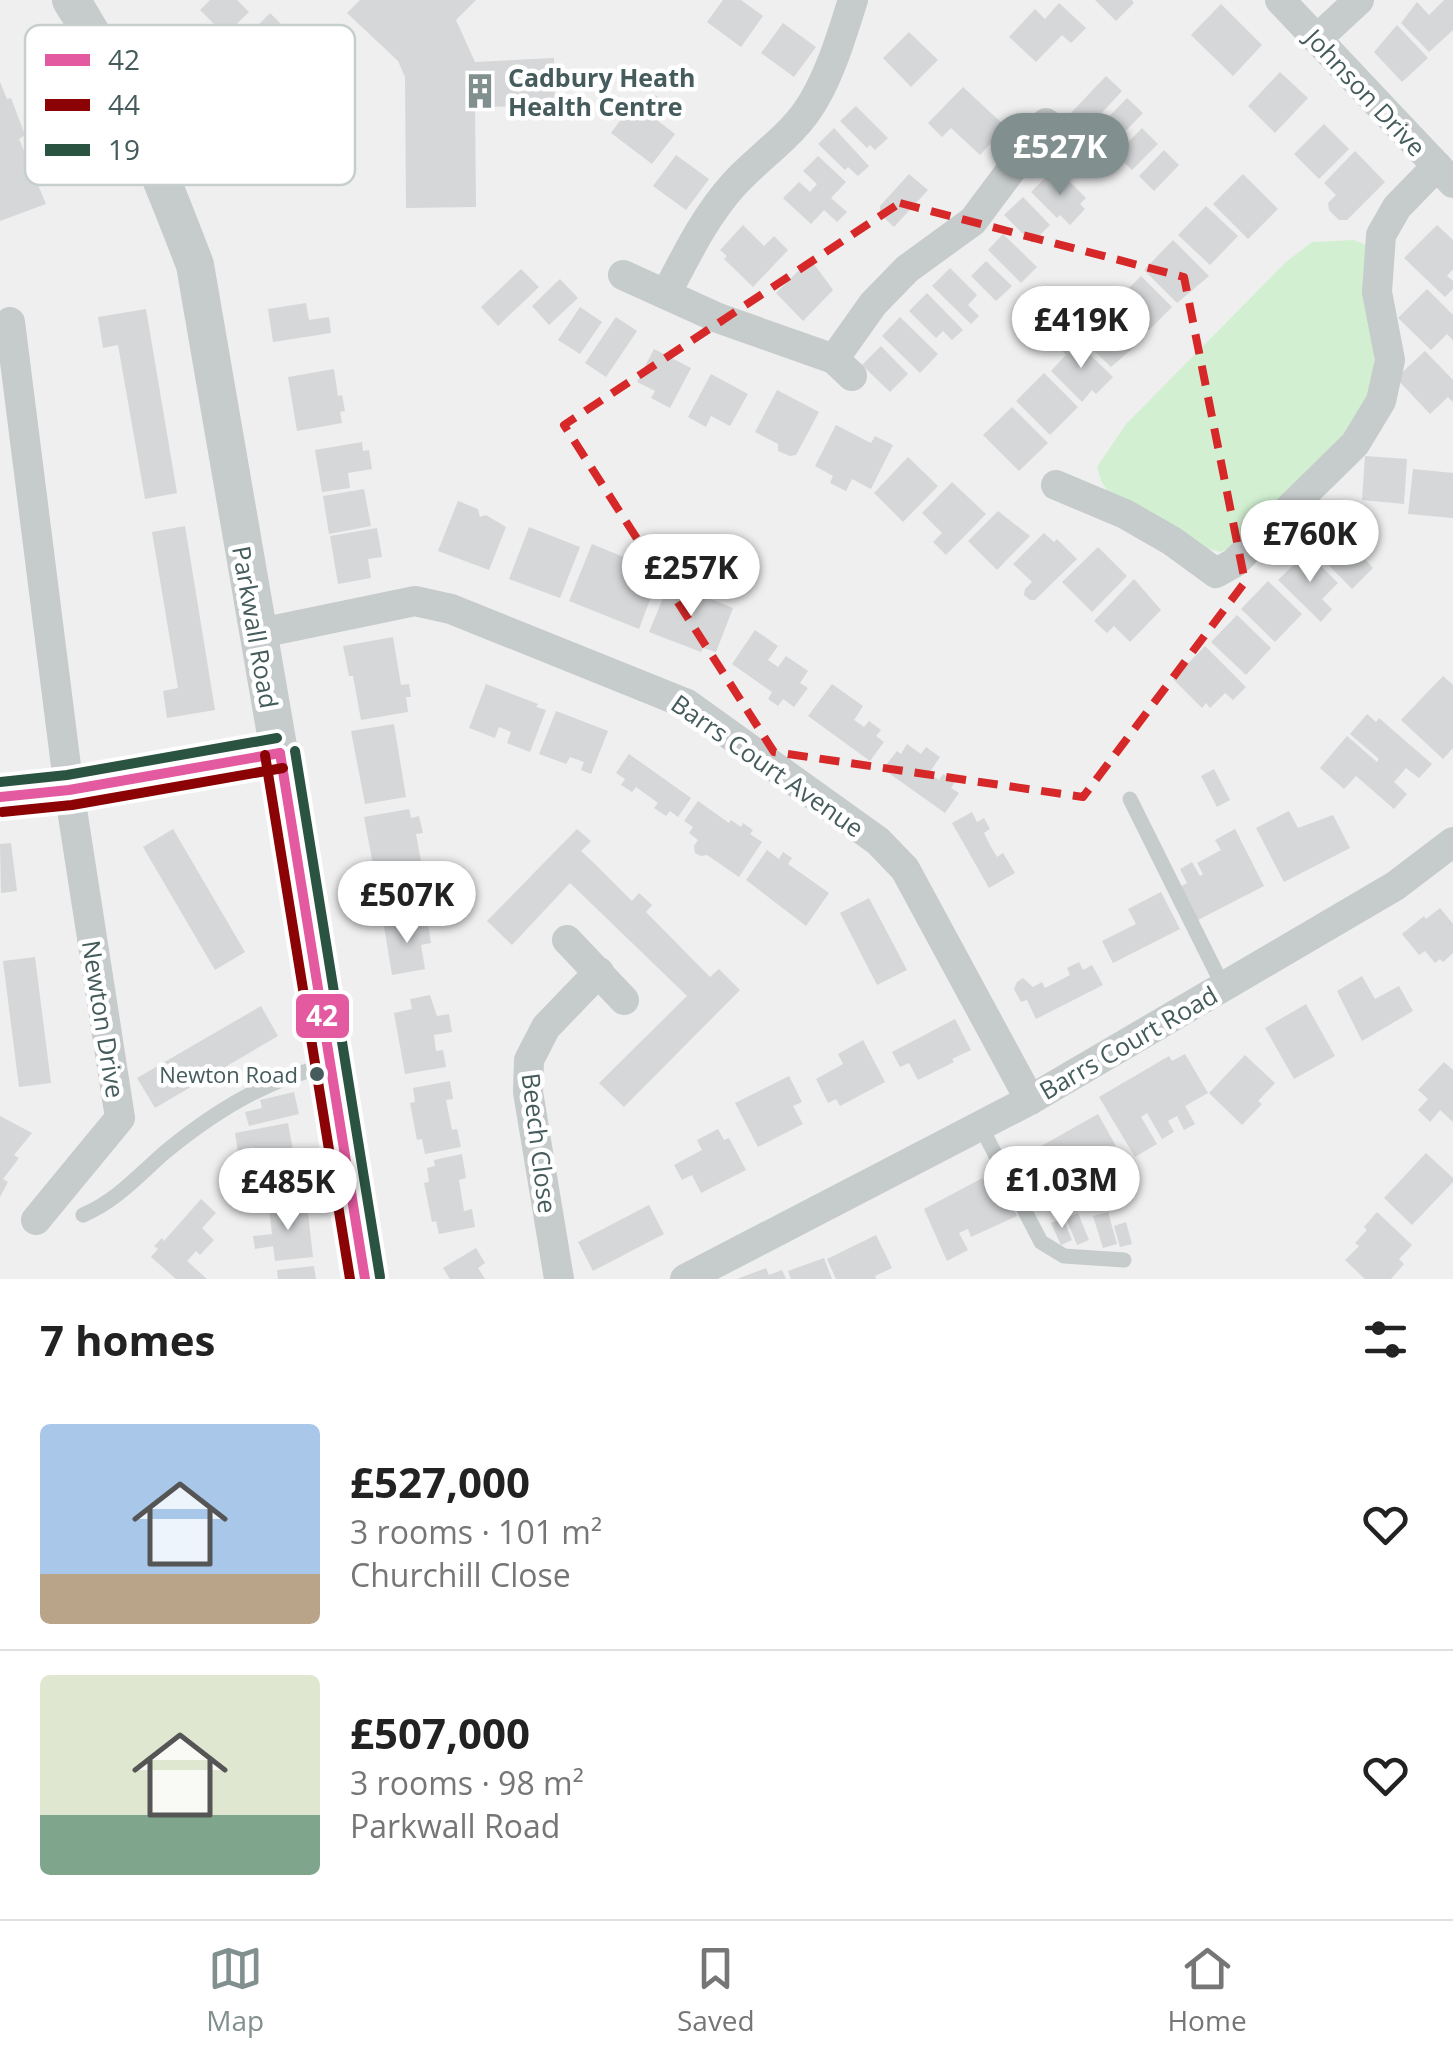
<!DOCTYPE html>
<meta charset="utf-8">
<style>
body{margin:0;font-family:"Open Sans",sans-serif;background:#f2f2f2;color:#222;height:100vh;display:flex;flex-direction:column;font-size:38px;white-space:nowrap}
*{box-sizing:border-box;margin:0}
p{font-size:32px;color:#767676}
.icon{flex:none;width:55px;height:55px;fill:none;stroke:currentColor;stroke-width:2;stroke-linecap:round;stroke-linejoin:round}
.map{position:relative;height:1279px;overflow:hidden}
.panel{display:flex;flex-direction:column;background:#fff;flex:1}
.panel>*{flex:none}
.price{position:absolute;translate:-50% -85px;padding:0 22px;border-radius:35px;background:#fff;color:#222;font-size:32px;line-height:65px;filter:drop-shadow(0 2px 5px #0008)}
.price::after{content:'';position:absolute;left:50%;top:60px;width:30px;height:22px;margin-left:-15px;background:inherit;clip-path:polygon(0 0,100% 0,50% 100%)}
.price.active{background:#818f8f;color:#fff}
ul{padding:0;list-style:none}
li{display:flex;align-items:center;gap:30px;height:250px;padding:0 40px}
li+li{border-top:2px solid #e0e0e0}
li span{display:grid;place-items:center;flex:none;width:280px;height:200px;border-radius:10px;color:#555}
li>.icon{margin-inline-start:auto}
span .icon{width:120px;height:120px;fill:#fffc;stroke-width:1}
li b{font-size:42px}
h2{display:flex;justify-content:space-between;align-items:center;height:120px;padding:0 40px;font-size:42px}
.dock{display:flex;justify-content:space-around;align-items:center;height:140px;border-top:2px solid #e0e0e0;background:#fff;font-size:28px;color:#767676}
.dock a{display:grid;justify-items:center;gap:5px}
.dock .active{color:#818f8f}
.map>svg:first-child{display:block}
.green{fill:#d2f0d1}
.building{fill:#d5d7d8}
.lines{fill:none;stroke-linecap:round;stroke-linejoin:round}
.service{stroke:#c6cbcc;stroke-width:15}
.minor{stroke:#c6cbcc;stroke-width:30}
.tertiary{stroke:#c6cbcc;stroke-width:38}
.bus-1-casing{stroke:#fff;stroke-width:18}
.bus-2-casing{stroke:#fff;stroke-width:18}
.bus-3-casing{stroke:#fff;stroke-width:18}
.bus-1{stroke:#e35aa1;stroke-width:10}
.bus-2{stroke:#8b0304;stroke-width:10}
.bus-3{stroke:#2b5341;stroke-width:10}
.marked{fill:none;stroke:#d62828;stroke-width:8;stroke-dasharray:20 12;stroke-linejoin:round}
.bus-dot{fill:#455b5c;stroke:#fff;stroke-width:4}
.labels{text-anchor:middle;dominant-baseline:central;stroke-width:9;stroke-linejoin:round;paint-order:stroke}
.bus-label{font-size:22px;fill:#455b5c;stroke:#fff;text-anchor:end}
.poi-label{font-size:25px;font-weight:bold;fill:#455b5c;stroke:#fff;text-anchor:start}
.street-label{font-size:25px;fill:#455b5c;stroke:#fff}
.key{fill:#fff;stroke:#c7cece;stroke-width:2.5}
.key-label{font-size:28px;fill:#455b5c}
.line-badge{stroke:#fff;stroke-width:4}
.badge-label{font-size:28px;text-anchor:middle;font-weight:bold;fill:#fff}
</style>
<div class="map">
<svg width="1453" height="1279" viewBox="0 0 1453 1279">
<rect width="100%" height="100%" fill="#f0efef"/>
<path class="green" d="M1354,240L1364,244L1368,253C1356,289 1374,322 1374,359C1375,376 1370,397 1361,412C1338,454 1269,510 1233,546L1221,552L1205,548L1109,493L1101,481L1097,467L1126,424L1286,262L1312,242Z"/>
<g class="building">
<polygon points="210,0 237,0 249,12 225,35 200,10"/>
<polygon points="360,0 476,0 456,20 475,62 554,58 555,106 475,107 476,207 406,208 405,77 398,61 347,13"/>
<polygon points="723,0 741,0 763,16 741,47 707,22"/>
<polygon points="1095,0 1132,0 1134,3 1116,21"/>
<polygon points="1444,0 1453,0 1453,30 1429,52 1401,23 1417,2 1429,15"/>
<polygon points="1059,3 1086,28 1071,43 1062,35 1036,62 1009,37 1035,9 1045,19"/>
<polygon points="1221,4 1262,45 1233,76 1191,35"/>
<polygon points="270,13 291,34 251,75 233,57 242,48 239,45"/>
<polygon points="783,23 816,47 794,77 761,53"/>
<polygon points="1397,25 1428,58 1402,82 1374,52"/>
<polygon points="909,32 938,60 911,87 883,58"/>
<polygon points="1280,72 1308,98 1275,133 1248,106"/>
<polygon points="1106,76 1122,91 1085,131 1069,115"/>
<polygon points="0,82 7,99 11,98 25,135 19,139 46,204 0,221"/>
<polygon points="963,87 1006,127 980,155 951,128 942,137 928,123"/>
<polygon points="655,95 670,105 658,121 675,134 652,164 611,133 636,99 646,106"/>
<polygon points="1127,98 1143,113 1106,151 1090,136"/>
<polygon points="856,106 888,138 875,150 870,145 867,148 840,121"/>
<polygon points="1324,124 1349,149 1319,179 1294,154"/>
<polygon points="834,128 869,166 858,176 848,167 845,170 818,144"/>
<polygon points="1142,128 1158,144 1132,170 1116,155"/>
<polygon points="1164,150 1179,165 1154,191 1139,176"/>
<polygon points="1355,151 1385,182 1347,220 1339,220 1329,210 1328,203 1336,195 1324,183"/>
<polygon points="676,155 709,179 686,210 653,186"/>
<polygon points="818,156 846,182 831,198 847,212 837,222 824,210 811,224 783,198 799,182 810,192 817,184 803,171"/>
<polygon points="909,174 928,190 894,227 880,214 880,206"/>
<polygon points="1049,174 1056,181 1062,174 1086,198 1080,204 1085,209 1070,225 1060,215 1057,218 1031,192"/>
<polygon points="1243,174 1278,209 1248,239 1213,204"/>
<polygon points="1023,197 1050,225 1032,243 1004,215"/>
<polygon points="1206,206 1238,236 1210,265 1178,235"/>
<polygon points="743,225 764,246 774,236 788,250 753,287 724,259 727,256 720,250"/>
<polygon points="1437,225 1453,240 1453,269 1447,276 1453,281 1453,289 1445,297 1404,258"/>
<polygon points="1003,234 1037,267 1021,283 988,250"/>
<polygon points="1173,240 1209,276 1177,303 1144,270"/>
<polygon points="986,261 1012,286 996,301 971,276"/>
<polygon points="806,263 814,264 833,290 803,321 776,293"/>
<polygon points="950,268 977,295 968,305 979,316 971,324 932,286"/>
<polygon points="521,269 539,287 498,326 481,307"/>
<polygon points="1141,276 1172,307 1145,334 1114,303"/>
<polygon points="560,279 578,298 549,325 532,306"/>
<polygon points="1427,289 1453,315 1453,340 1447,334 1431,350 1398,318"/>
<polygon points="927,293 963,330 952,340 943,331 936,338 909,311"/>
<polygon points="306,303 309,320 329,317 331,333 273,342 268,309"/>
<polygon points="580,307 602,322 580,354 558,340"/>
<polygon points="1108,307 1142,340 1111,367 1080,337"/>
<polygon points="146,309 177,493 145,499 118,345 103,348 98,317"/>
<polygon points="616,317 637,331 606,377 585,363"/>
<polygon points="900,317 938,354 920,373 882,336"/>
<polygon points="1072,337 1113,377 1096,394 1092,390 1082,402 1051,371 1066,355 1060,349"/>
<polygon points="881,346 908,374 890,392 862,365"/>
<polygon points="654,349 691,368 670,408 651,398 655,391 637,382"/>
<polygon points="1425,351 1453,380 1453,402 1448,397 1430,414 1396,378"/>
<polygon points="334,369 338,396 342,395 345,411 340,412 342,423 297,431 288,377"/>
<polygon points="1044,373 1078,407 1050,435 1016,401"/>
<polygon points="711,374 748,394 730,426 711,416 706,427 688,417"/>
<polygon points="777,390 819,412 796,455 790,456 778,451 778,444 755,432"/>
<polygon points="1012,407 1048,443 1019,471 983,435"/>
<polygon points="836,425 871,443 875,436 893,445 871,489 852,479 846,491 830,483 833,476 815,466"/>
<polygon points="362,442 363,451 369,450 372,469 348,473 350,488 322,492 315,450"/>
<polygon points="1365,456 1407,459 1404,504 1362,500"/>
<polygon points="908,457 938,486 903,522 874,493"/>
<polygon points="1413,469 1453,473 1453,518 1408,514"/>
<polygon points="952,482 986,514 946,555 933,542 942,533 922,513"/>
<polygon points="364,489 371,526 329,534 323,496"/>
<polygon points="458,501 478,509 480,517 486,515 506,527 489,570 438,551"/>
<polygon points="998,511 1030,536 997,570 968,541"/>
<polygon points="1339,516 1370,548 1362,556 1373,568 1352,589 1309,545"/>
<polygon points="185,526 215,710 167,718 163,691 178,688 152,532"/>
<polygon points="529,527 580,547 560,598 509,579"/>
<polygon points="377,528 382,557 368,559 371,578 338,584 330,536"/>
<polygon points="1044,533 1054,542 1057,539 1077,559 1035,600 1030,600 1024,595 1025,589 1032,582 1013,564"/>
<polygon points="592,544 626,558 622,567 657,581 639,629 569,601"/>
<polygon points="1098,547 1127,576 1092,612 1062,582"/>
<polygon points="1307,552 1338,583 1322,599 1332,609 1321,622 1278,580"/>
<polygon points="1134,579 1161,610 1130,642 1114,626 1107,633 1094,621"/>
<polygon points="688,580 696,587 694,592 733,608 716,652 703,648 701,652 649,632 668,586 680,591"/>
<polygon points="1268,581 1302,614 1275,642 1241,609"/>
<polygon points="1237,615 1271,648 1246,675 1211,642"/>
<polygon points="755,630 778,646 768,660 778,667 786,656 808,671 800,683 808,688 794,707 783,699 778,706 768,699 772,692 732,664"/>
<polygon points="393,637 401,685 409,684 411,697 406,697 408,712 361,720 353,676 349,676 343,646"/>
<polygon points="1205,646 1246,687 1233,700 1225,693 1210,708 1206,703 1202,708 1173,679"/>
<polygon points="1443,676 1453,685 1453,748 1443,759 1401,720"/>
<polygon points="486,684 538,704 536,707 546,710 530,752 507,743 511,732 499,727 495,738 469,728"/>
<polygon points="832,684 863,706 854,720 864,727 869,721 881,730 876,736 884,742 870,761 808,716"/>
<polygon points="556,711 608,731 591,774 581,770 584,762 570,757 566,764 539,754"/>
<polygon points="1367,714 1376,722 1379,718 1432,764 1419,778 1406,768 1394,782 1407,794 1394,809 1356,776 1344,789 1320,768 1347,736 1377,762 1379,759 1350,734"/>
<polygon points="394,724 406,797 365,804 351,731"/>
<polygon points="907,744 921,754 926,747 940,757 929,773 939,780 943,774 955,782 951,788 959,793 945,813 883,769 897,751 901,754"/>
<polygon points="629,754 691,798 678,817 670,811 666,816 654,808 658,803 636,787 632,792 621,785 625,779 616,773"/>
<polygon points="1214,769 1230,800 1217,807 1201,776"/>
<polygon points="698,801 729,823 731,820 741,827 743,823 753,830 750,834 762,842 739,877 707,855 701,856 695,853 694,846 698,840 689,833 693,827 684,821"/>
<polygon points="409,809 411,818 419,816 423,833 416,834 421,861 374,870 364,817"/>
<polygon points="1289,811 1298,828 1333,815 1350,848 1284,882 1256,828"/>
<polygon points="972,812 977,822 984,818 990,829 984,833 990,845 997,857 1003,853 1015,873 989,888 952,823"/>
<polygon points="173,829 245,952 215,970 143,847"/>
<polygon points="577,829 591,841 581,851 597,866 632,901 639,893 652,905 646,912 710,977 719,969 740,990 624,1107 599,1083 687,996 570,883 512,945 487,921"/>
<polygon points="1235,829 1264,886 1196,921 1178,888 1187,883 1180,869 1192,862 1200,876 1203,874 1197,863 1221,850 1215,840"/>
<polygon points="11,843 17,891 1,893 0,844"/>
<polygon points="767,850 779,859 783,852 792,858 788,864 829,893 806,926 746,880"/>
<polygon points="410,872 413,889 422,888 424,898 379,906 374,878"/>
<polygon points="1161,892 1180,929 1113,963 1102,941 1136,924 1128,909"/>
<polygon points="869,898 907,970 877,985 840,913"/>
<polygon points="1440,908 1453,924 1453,953 1443,962 1440,959 1435,963 1425,951 1419,955 1402,934 1424,916 1426,919"/>
<polygon points="427,919 431,943 421,945 425,969 392,975 384,926"/>
<polygon points="35,957 51,1083 19,1087 3,961"/>
<polygon points="1079,962 1083,970 1092,965 1103,985 1036,1019 1027,1000 1021,1002 1014,989 1017,982 1023,978 1033,987 1042,982 1045,988 1070,975 1067,968"/>
<polygon points="1362,976 1375,999 1399,986 1413,1011 1362,1041 1337,991"/>
<polygon points="430,995 437,1016 449,1014 452,1032 434,1035 436,1051 443,1050 446,1067 405,1074 394,1013 412,1009 410,999"/>
<polygon points="1306,1004 1335,1056 1294,1079 1265,1028"/>
<polygon points="261,1006 278,1036 155,1108 137,1078"/>
<polygon points="955,1019 971,1050 952,1059 954,1062 918,1080 909,1063 900,1067 892,1052"/>
<polygon points="863,1040 885,1082 840,1106 836,1099 828,1103 816,1079 843,1064 838,1054"/>
<polygon points="1185,1054 1208,1093 1185,1106 1195,1124 1184,1130 1177,1116 1168,1121 1174,1132 1162,1139 1147,1113 1141,1117 1157,1144 1135,1157 1099,1097 1169,1056 1172,1061"/>
<polygon points="1245,1055 1275,1083 1258,1101 1262,1104 1242,1125 1209,1093"/>
<polygon points="1444,1062 1453,1070 1453,1122 1440,1110 1430,1122 1418,1110 1428,1099 1418,1090"/>
<polygon points="789,1076 802,1102 793,1106 803,1124 758,1147 735,1103"/>
<polygon points="450,1081 453,1099 446,1100 452,1130 457,1129 461,1147 425,1154 422,1139 417,1140 410,1103 415,1102 413,1088"/>
<polygon points="294,1092 299,1114 249,1126 245,1112 262,1108 260,1100"/>
<polygon points="1098,1114 1116,1146 1083,1164 1088,1173 1065,1186 1067,1190 1057,1196 1050,1183 1039,1189 1044,1198 1034,1203 1011,1163"/>
<polygon points="0,1116 32,1133 14,1155 19,1158 3,1179 8,1182 0,1197"/>
<polygon points="288,1123 294,1156 240,1165 235,1133"/>
<polygon points="718,1129 724,1140 729,1138 746,1170 701,1193 692,1175 682,1180 674,1165 702,1150 697,1140"/>
<polygon points="1426,1153 1453,1178 1453,1182 1412,1225 1384,1198"/>
<polygon points="462,1154 466,1178 459,1180 464,1211 472,1209 475,1227 439,1234 436,1221 432,1222 424,1183 429,1182 427,1168 435,1166 434,1160"/>
<polygon points="994,1172 1017,1216 971,1237 968,1229 959,1233 968,1250 947,1261 924,1209"/>
<polygon points="201,1199 216,1213 202,1228 214,1240 200,1255 196,1251 187,1261 207,1279 176,1279 151,1257 158,1249 154,1246 162,1238 164,1241"/>
<polygon points="307,1204 313,1257 275,1261 273,1246 255,1249 253,1236 272,1234 269,1208"/>
<polygon points="649,1205 664,1234 593,1271 578,1242"/>
<polygon points="1108,1212 1117,1244 1103,1248 1093,1216"/>
<polygon points="1377,1212 1412,1245 1399,1259 1404,1264 1391,1279 1365,1279 1345,1260 1359,1246 1355,1243 1367,1230 1364,1227"/>
<polygon points="1078,1213 1089,1240 1077,1245 1066,1218"/>
<polygon points="1063,1218 1072,1240 1061,1245 1051,1223"/>
<polygon points="1126,1222 1132,1244 1120,1247 1114,1226"/>
<polygon points="876,1235 892,1268 875,1276 876,1279 836,1279 827,1259"/>
<polygon points="476,1248 485,1263 478,1268 485,1279 450,1279 443,1268"/>
<polygon points="824,1258 832,1279 791,1279 788,1271"/>
<polygon points="314,1266 316,1279 278,1279 277,1270"/>
<polygon points="766,1268 769,1275 782,1270 786,1279 737,1279"/>
</g>
<g class="lines">
<g class="service">
<polyline points="1130,799 1223,986"/>
<polyline points="980,1125 1041,1242 1064,1256 1124,1260"/>
<path d="M83,1215C116,1201 138,1176 164,1153C211,1114 269,1077 329,1066"/>
</g>
<g class="minor">
<polyline points="1280,0 1453,183"/>
<polyline points="1317,39 1359,0"/>
<polyline points="623,275 718,318 834,359 852,376"/>
<path d="M666,294C687,254 705,216 735,183C761,155 795,134 814,100C832,69 842,34 853,0"/>
<polyline points="10,322 69,790 120,1118 36,1220"/>
<polyline points="834,359 873,304 907,269 973,221 1046,123"/>
<polyline points="1056,485 1125,514 1172,541 1216,573 1234,563 1355,444 1381,401 1390,360 1377,292 1381,235 1397,207 1437,166"/>
<polyline points="256,634 415,601 451,609 687,704 878,841 905,869 1030,1100"/>
<polyline points="0,797 69,790 280,753"/>
<polyline points="567,940 624,1000"/>
<polyline points="559,1279 528,1092 529,1060 546,1027 599,972"/>
<polyline points="685,1279 1030,1100 1395,886 1453,842"/>
</g>
<path class="tertiary" d="M71,0C124,83 160,173 195,265L324,1013L365,1279"/>
<defs>
<g id="bus-1">
<polyline points="280,753 365,1279"/>
<polyline points="0,797 69,790 280,753"/>
</g>
<g id="bus-2">
<polyline points="265,755 350,1279"/>
<polyline points="2,812 72,805 283,768"/>
</g>
<g id="bus-3">
<polyline points="295,751 380,1277"/>
<polyline points="0,782 67,775 277,738"/>
</g>
</defs>
<use href="#bus-1" class="bus-1-casing"/>
<use href="#bus-2" class="bus-2-casing"/>
<use href="#bus-3" class="bus-3-casing"/>
<use href="#bus-1" class="bus-1"/>
<use href="#bus-2" class="bus-2"/>
<use href="#bus-3" class="bus-3"/>
</g>
<path class="marked" d="M900,203L1184,277L1245,582L1083,797L774,752L564,425Z"/>
<defs>
<symbol id="building-bare" viewBox="-9 -9 18 18"><path d="M-4-6H4V6H1V3H-1V6H-4ZM-2.5-4.3h1.7v1.8h-1.7ZM.8-4.3h1.7v1.8H.8ZM-2.5-1h1.7V.8h-1.7ZM.8-1h1.7V.8H.8Z" fill="#818f8f" stroke="#fff" stroke-width="2.5" paint-order="stroke"/></symbol>
</defs>
<g fill-rule="evenodd">
<use href="#building-bare" x="455" y="66" width="50" height="50"/>
</g>
<circle class="bus-dot" cx="317" cy="1074" r="9"/>
<g class="labels">
<g class="bus-label">
<text x="298" y="1074">Newton Road</text>
</g>
<g class="poi-label">
<text x="508" y="77">Cadbury Heath<tspan x="508" dy="29">Health Centre</tspan></text>
</g>
<g class="street-label">
<text transform="translate(1366 92) rotate(47)">Johnson Drive</text>
<text transform="translate(256 627) rotate(80)">Parkwall Road</text>
<text transform="translate(768 765) rotate(35)">Barrs Court Avenue</text>
<text transform="translate(104 1019) rotate(81)">Newton Drive</text>
<text transform="translate(1128 1042) rotate(-30)">Barrs Court Road</text>
<text transform="translate(540 1143) rotate(83)">Beech Close</text>
</g>
</g>
<rect x="25" y="25" width="330" height="160" rx="15" class="key"/>
<rect x="45" y="54" width="45" height="12" fill="#e35aa1"/>
<rect x="45" y="99" width="45" height="12" fill="#8b0304"/>
<rect x="45" y="144" width="45" height="12" fill="#2b5341"/>
<g class="key-label">
<text x="108" y="70">42</text>
<text x="108" y="115">44</text>
<text x="108" y="160">19</text>
</g>
<rect class="line-badge" x="294" y="992" width="57" height="48" rx="10" fill="#e35aa1"/>
<g class="badge-label">
<text x="322" y="1026">42</text>
</g>
</svg>
<b class="price active" style="left:1060px;top:198px">£527K</b>
<b class="price" style="left:1081px;top:371px">£419K</b>
<b class="price" style="left:1310px;top:585px">£760K</b>
<b class="price" style="left:691px;top:619px">£257K</b>
<b class="price" style="left:407px;top:946px">£507K</b>
<b class="price" style="left:1062px;top:1231px">£1.03M</b>
<b class="price" style="left:288px;top:1233px">£485K</b>
</div>
<section class="panel">
<h2>7 homes<svg class="icon" aria-label="filters" viewBox="0 0 24 24"><path d="M4 7h16M4 17h16"/><circle cx="9" cy="7" r="2"/><circle cx="15" cy="17" r="2"/></svg></h2>
<ul>
<li><span style="background:linear-gradient(#a9c7e8 75%,#b9a48a 0)"><svg class="icon" aria-label="home" viewBox="0 0 24 24"><path d="M3 11l9-7 9 7M6 9v11h12V9"/></svg></span><div><b>£527,000</b><p>3 rooms · 101 m²</p><p>Churchill Close</p></div><svg class="icon" aria-label="heart" viewBox="0 0 24 24"><path d="M12 20l-8-8c-3-5 5-10 8-4 3-6 11-1 8 4z"/></svg></li>
<li><span style="background:linear-gradient(#dfe7d0 70%,#7fa58c 0)"><svg class="icon" aria-label="home" viewBox="0 0 24 24"><path d="M3 11l9-7 9 7M6 9v11h12V9"/></svg></span><div><b>£507,000</b><p>3 rooms · 98 m²</p><p>Parkwall Road</p></div><svg class="icon" aria-label="heart" viewBox="0 0 24 24"><path d="M12 20l-8-8c-3-5 5-10 8-4 3-6 11-1 8 4z"/></svg></li>
</ul>
</section>
<nav class="dock">
<a class="active"><svg class="icon" aria-label="map" viewBox="0 0 24 24"><path d="M3 6l6-2 6 2 6-2v14l-6 2-6-2-6 2zM9 4v14M15 6v14"/></svg>Map</a>
<a><svg class="icon" aria-label="saved" viewBox="0 0 24 24"><path d="M7 4h10v16l-5-4-5 4z"/></svg>Saved</a>
<a><svg class="icon" aria-label="home" viewBox="0 0 24 24"><path d="M3 11l9-7 9 7M6 9v11h12V9"/></svg>Home</a>
</nav>
